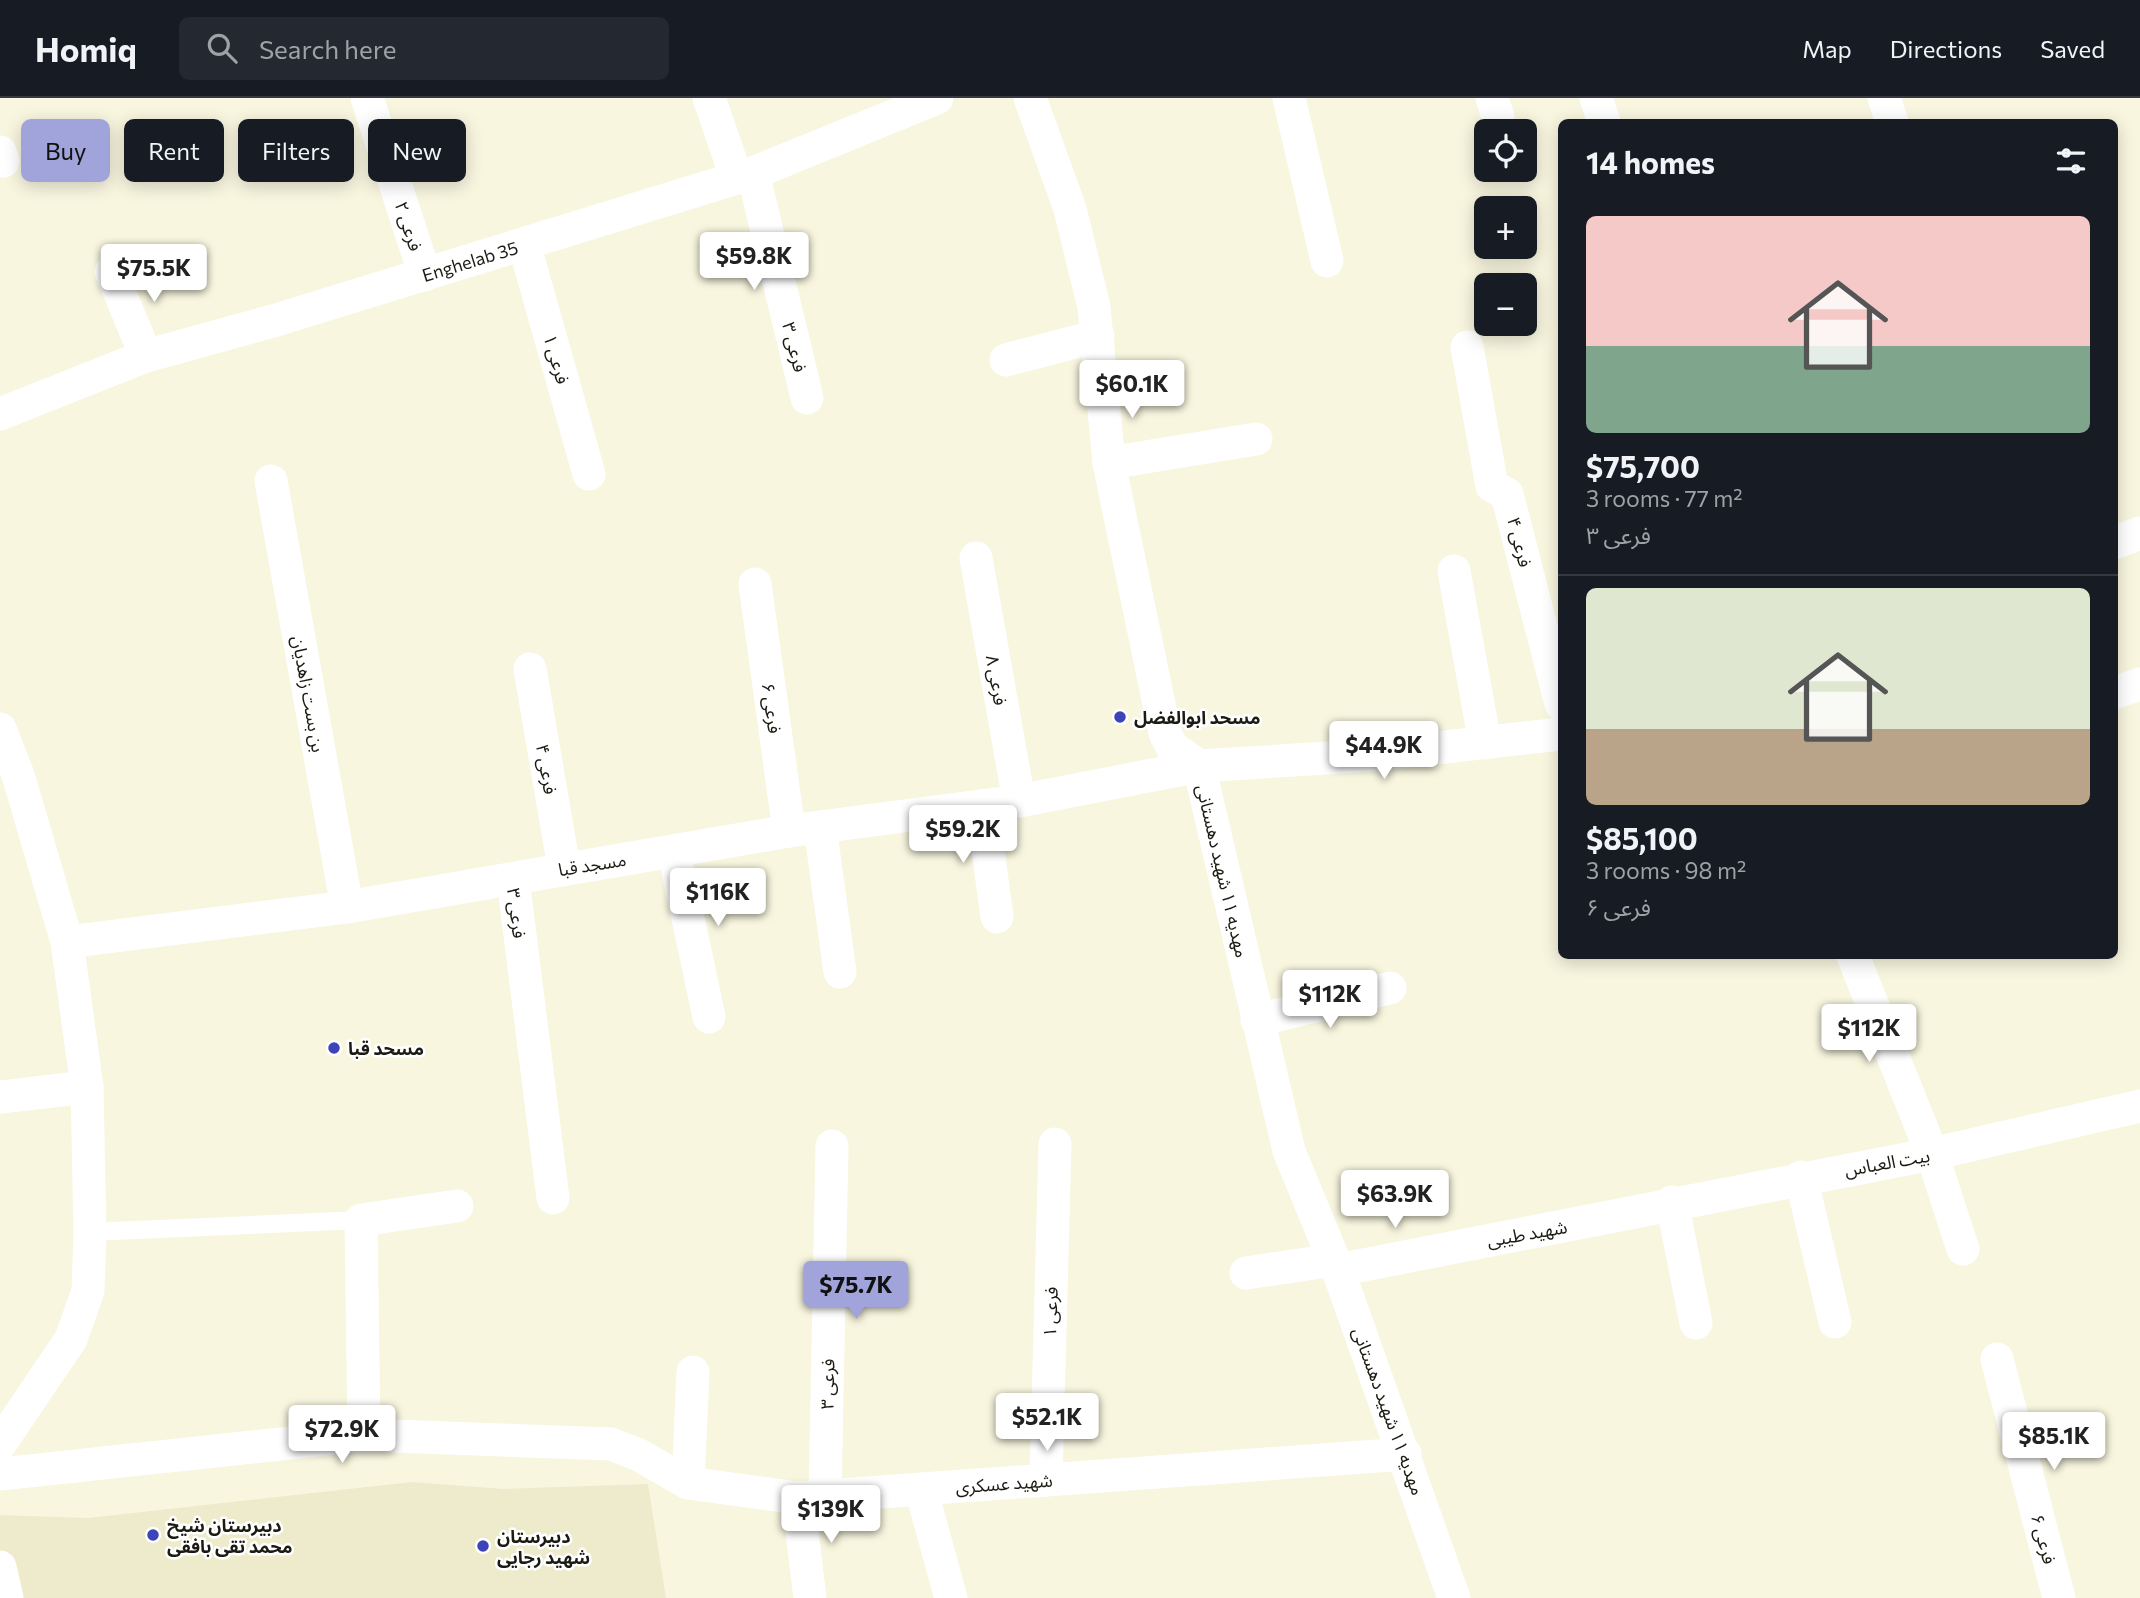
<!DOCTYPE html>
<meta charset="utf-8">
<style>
body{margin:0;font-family:Commissioner,"Noto Sans Arabic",sans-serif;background:#242831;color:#f1f3f6;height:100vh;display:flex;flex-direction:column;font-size:26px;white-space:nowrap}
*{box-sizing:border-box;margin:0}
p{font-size:23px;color:#9ea1a6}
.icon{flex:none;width:38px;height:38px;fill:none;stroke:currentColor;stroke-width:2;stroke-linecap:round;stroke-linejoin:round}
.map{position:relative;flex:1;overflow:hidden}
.drawer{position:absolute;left:1558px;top:21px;width:560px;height:840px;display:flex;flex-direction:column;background:#171b24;border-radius:10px;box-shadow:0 4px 18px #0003}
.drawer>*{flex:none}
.top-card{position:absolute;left:21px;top:21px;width:665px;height:63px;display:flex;gap:14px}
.controls{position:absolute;left:1474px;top:21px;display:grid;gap:14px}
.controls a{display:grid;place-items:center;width:63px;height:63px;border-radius:10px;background:#171b24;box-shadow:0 4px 18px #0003;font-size:35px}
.price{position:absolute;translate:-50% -60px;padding:0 16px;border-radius:7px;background:#fff;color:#222;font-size:23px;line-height:46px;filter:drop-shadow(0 2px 4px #0008)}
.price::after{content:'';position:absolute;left:50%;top:42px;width:21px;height:16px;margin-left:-10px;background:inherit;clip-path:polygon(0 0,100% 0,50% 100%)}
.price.selected{background:#a0a4da;color:#111}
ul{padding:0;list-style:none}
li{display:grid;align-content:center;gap:14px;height:371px;padding:0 28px}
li+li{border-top:2px solid #363941}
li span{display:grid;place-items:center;height:217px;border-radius:10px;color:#555}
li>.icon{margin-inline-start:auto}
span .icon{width:126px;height:126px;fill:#fffc;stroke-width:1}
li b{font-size:30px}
h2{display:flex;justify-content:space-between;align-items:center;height:84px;padding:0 28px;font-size:30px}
.tag{padding:0 24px;border-radius:10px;background:#171b24;box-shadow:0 4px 18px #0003;font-size:24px;line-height:63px}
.tag.selected{background:#a0a4da;color:#111}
header{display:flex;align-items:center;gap:42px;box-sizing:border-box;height:98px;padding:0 35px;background:#171b24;border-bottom:2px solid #363941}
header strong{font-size:33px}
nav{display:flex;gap:38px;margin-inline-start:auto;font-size:24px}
.search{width:490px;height:63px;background:#242831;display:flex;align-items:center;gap:18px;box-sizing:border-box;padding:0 24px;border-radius:10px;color:#9ea1a6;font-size:26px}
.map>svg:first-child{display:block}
.built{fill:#edebcc}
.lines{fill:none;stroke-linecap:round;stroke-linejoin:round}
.lane{stroke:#fff;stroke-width:18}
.street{stroke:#fff;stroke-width:33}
.poi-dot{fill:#3d44b8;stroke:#fff;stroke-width:2.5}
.labels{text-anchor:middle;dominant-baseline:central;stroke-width:5;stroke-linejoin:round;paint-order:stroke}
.street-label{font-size:18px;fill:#1c1b13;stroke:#fff}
.poi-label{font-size:18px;font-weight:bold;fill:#1c1b13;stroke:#fff;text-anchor:start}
</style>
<header>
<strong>Homiq</strong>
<div class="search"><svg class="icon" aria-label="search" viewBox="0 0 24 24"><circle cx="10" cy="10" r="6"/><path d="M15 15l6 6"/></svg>Search here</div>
<nav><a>Map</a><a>Directions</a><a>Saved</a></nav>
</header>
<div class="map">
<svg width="2140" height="1500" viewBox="0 0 2140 1500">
<rect width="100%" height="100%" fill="#f8f6df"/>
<polygon class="built" points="412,1384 504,1391 648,1386 666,1500 11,1500 0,1454 0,1417 88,1420"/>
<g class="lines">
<polyline class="lane" points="90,1134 361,1122"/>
<g class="street">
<polyline points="367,0 425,177"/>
<polyline points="709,0 736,78"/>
<polyline points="1030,0 1070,111 1094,209 1109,365 1165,635 1172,649 1199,668 1289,1053 1338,1172 1454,1500"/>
<polyline points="1289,0 1327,163"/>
<polyline points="1492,0 1498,19"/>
<polyline points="1596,0 1604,24"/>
<polyline points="1884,0 1892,24"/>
<polyline points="0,54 3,63"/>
<polyline points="753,75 807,300"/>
<polyline points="524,146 589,376"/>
<polyline points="111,174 146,258"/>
<polyline points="1467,249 1492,388 1507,396 1561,606"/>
<polyline points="1006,262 1098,238"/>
<polyline points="0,316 146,258 273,223 753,75 937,0"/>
<polyline points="1109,365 1256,341"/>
<polyline points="271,383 347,809"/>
<polyline points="2114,445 2140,435"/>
<polyline points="976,460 1019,703"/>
<polyline points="1454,473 1485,645"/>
<polyline points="755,486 789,733"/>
<polyline points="530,571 564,770"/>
<polyline points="2114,595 2140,586"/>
<polyline points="0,631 18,677 67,844 87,989 90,1134 88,1193 71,1241 0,1346"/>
<polyline points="982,708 997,819"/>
<polyline points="820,729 840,874"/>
<polyline points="674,754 709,919"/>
<polyline points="513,781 553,1100"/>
<polyline points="67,844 347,809 789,733 1019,703 1199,668 1374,657 1561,636"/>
<polyline points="1853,858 1932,1056 1963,1151"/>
<polyline points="1257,922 1390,890"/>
<polyline points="0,999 87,989"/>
<polyline points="1801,1079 1835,1224"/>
<polyline points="1672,1104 1696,1225"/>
<polyline points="1338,1172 1932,1056 2140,1008"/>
<polyline points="1246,1175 1334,1162"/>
<polyline points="1997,1261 2059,1500"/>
<polyline points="364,1337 361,1122 457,1108"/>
<polyline points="0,1376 364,1337 611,1346 639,1357 688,1385 798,1400 1405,1356"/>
<polyline points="1046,1382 1055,1046"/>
<polyline points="688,1385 693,1274"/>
<polyline points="921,1391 951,1500"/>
<polyline points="825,1398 832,1048"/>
<polyline points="798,1400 810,1500"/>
<polyline points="0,1469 7,1500"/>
</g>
</g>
<g class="poi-dot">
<circle cx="1120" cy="619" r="7"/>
<circle cx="334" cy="950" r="7"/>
<circle cx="153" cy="1437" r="7"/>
<circle cx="483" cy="1448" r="7"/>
</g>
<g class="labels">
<g class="street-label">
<text transform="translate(409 128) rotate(72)">فرعی ۲</text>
<text transform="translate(470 163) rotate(-17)">Enghelab 35</text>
<text transform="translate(795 249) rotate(76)">فرعی ۳</text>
<text transform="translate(557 261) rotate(74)">فرعی ۱</text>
<text transform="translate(1520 444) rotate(76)">فرعی ۴</text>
<text transform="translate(997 582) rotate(80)">فرعی ۸</text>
<text transform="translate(309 596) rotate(80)">بن بست زاهدیان</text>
<text transform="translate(772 610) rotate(82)">فرعی ۶</text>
<text transform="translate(547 671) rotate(80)">فرعی ۴</text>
<text transform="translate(592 766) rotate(-9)">مسجد قبا</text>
<text transform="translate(1223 773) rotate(77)">مهدیه ۱۱ شهید دهستانی</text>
<text transform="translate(517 815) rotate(83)">فرعی ۳</text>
<text transform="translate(1887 1064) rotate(-10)">بیت العباس</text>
<text transform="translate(1527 1135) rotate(-10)">شهید طیبی</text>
<text transform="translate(1050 1214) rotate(-88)">فرعی ۱</text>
<text transform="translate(827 1286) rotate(-89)">فرعی ۳</text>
<text transform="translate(1389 1313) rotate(70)">مهدیه ۱۱ شهید دهستانی</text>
<text transform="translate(1004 1385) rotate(-4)">شهید عسکری</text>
<text transform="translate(2044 1441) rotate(75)">فرعی ۶</text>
</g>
<g class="poi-label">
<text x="1134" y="619">مسحد ابوالفضل</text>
<text x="348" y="950">مسحد قبا</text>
<text x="167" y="1427">دبیرستان شیخ<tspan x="167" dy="21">محمد تقی بافقی</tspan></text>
<text x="497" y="1438">دبیرستان<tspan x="497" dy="21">شهید رجایی</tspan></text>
</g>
</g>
</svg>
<div class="controls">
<a><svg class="icon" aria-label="locate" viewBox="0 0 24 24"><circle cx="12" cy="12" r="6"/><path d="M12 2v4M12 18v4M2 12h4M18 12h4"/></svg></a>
<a>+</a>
<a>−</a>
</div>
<b class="price" style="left:754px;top:194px">$59.8K</b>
<b class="price" style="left:154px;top:206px">$75.5K</b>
<b class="price" style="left:1132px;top:322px">$60.1K</b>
<b class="price" style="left:1384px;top:683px">$44.9K</b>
<b class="price" style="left:963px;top:767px">$59.2K</b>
<b class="price" style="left:718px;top:830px">$116K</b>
<b class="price" style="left:1330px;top:932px">$112K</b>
<b class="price" style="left:1869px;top:966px">$112K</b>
<b class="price" style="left:1395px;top:1132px">$63.9K</b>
<b class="price selected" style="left:856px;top:1223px">$75.7K</b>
<b class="price" style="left:1047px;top:1355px">$52.1K</b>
<b class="price" style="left:342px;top:1367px">$72.9K</b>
<b class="price" style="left:2054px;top:1374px">$85.1K</b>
<b class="price" style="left:831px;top:1447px">$139K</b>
<div class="top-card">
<a class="tag selected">Buy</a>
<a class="tag">Rent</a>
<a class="tag">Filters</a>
<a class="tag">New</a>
</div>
<section class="drawer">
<h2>14 homes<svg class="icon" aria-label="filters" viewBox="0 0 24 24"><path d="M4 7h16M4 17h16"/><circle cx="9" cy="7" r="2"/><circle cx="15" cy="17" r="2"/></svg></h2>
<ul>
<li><span style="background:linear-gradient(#f6c9c9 60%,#7fa58c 0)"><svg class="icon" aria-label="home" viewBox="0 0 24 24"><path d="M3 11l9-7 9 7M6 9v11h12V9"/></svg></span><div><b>$75,700</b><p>3 rooms · 77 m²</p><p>فرعی ۳</p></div></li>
<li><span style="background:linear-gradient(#dfe7d0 65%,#b9a48a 0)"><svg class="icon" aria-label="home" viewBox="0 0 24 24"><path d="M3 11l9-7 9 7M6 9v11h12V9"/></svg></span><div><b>$85,100</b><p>3 rooms · 98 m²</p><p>فرعی ۶</p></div></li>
</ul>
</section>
</div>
